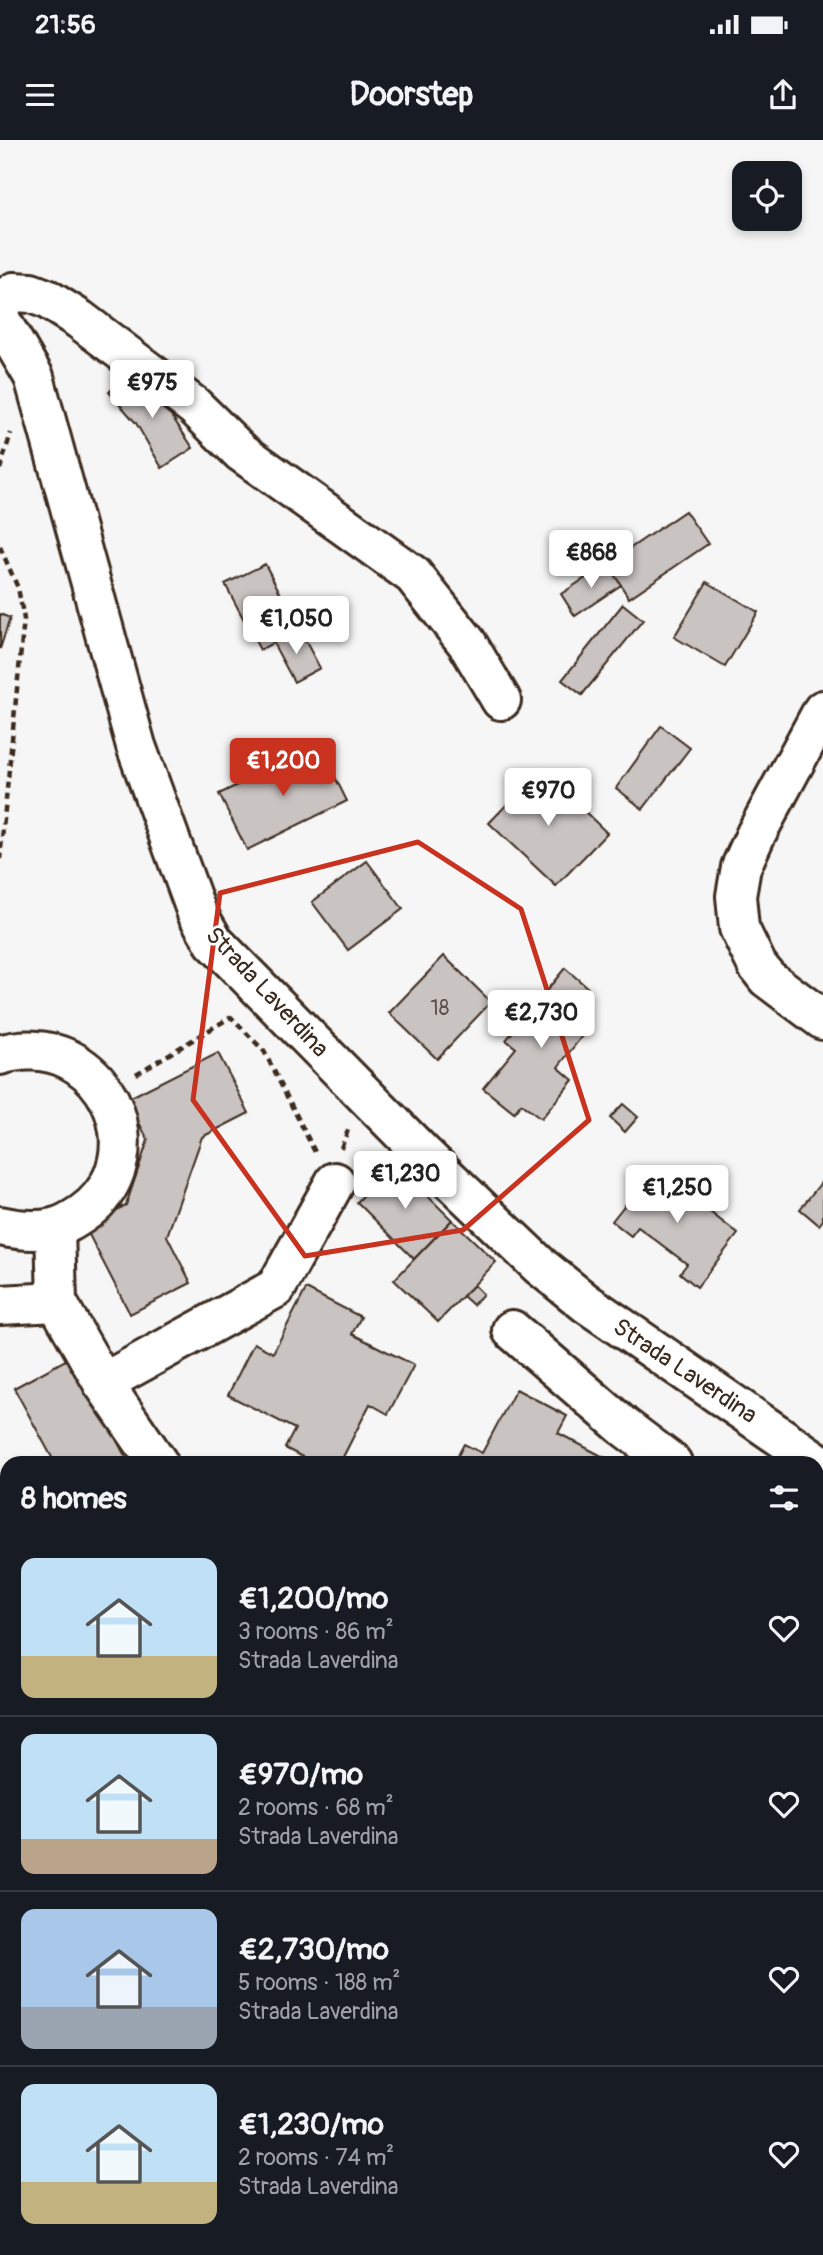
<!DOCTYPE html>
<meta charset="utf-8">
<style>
body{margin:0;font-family:Pangolin,sans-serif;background:#20242c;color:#f1f3f6;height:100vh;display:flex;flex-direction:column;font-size:26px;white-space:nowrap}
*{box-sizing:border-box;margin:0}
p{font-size:23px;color:#9ea1a6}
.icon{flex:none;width:38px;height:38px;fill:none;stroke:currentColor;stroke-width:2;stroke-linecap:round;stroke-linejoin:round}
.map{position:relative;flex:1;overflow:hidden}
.sheet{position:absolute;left:0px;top:1316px;width:824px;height:800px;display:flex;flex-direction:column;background:#171b24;border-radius:21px 21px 0 0;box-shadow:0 4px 10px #0003}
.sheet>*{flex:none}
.controls{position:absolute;left:732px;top:21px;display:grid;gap:14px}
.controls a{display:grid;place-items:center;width:70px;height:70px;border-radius:14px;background:#171b24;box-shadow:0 4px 10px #0003;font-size:35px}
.price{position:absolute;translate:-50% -60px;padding:0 16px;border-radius:7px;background:#fff;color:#222;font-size:23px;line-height:46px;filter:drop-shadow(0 2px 4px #0008)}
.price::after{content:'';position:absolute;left:50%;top:42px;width:21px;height:16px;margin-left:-10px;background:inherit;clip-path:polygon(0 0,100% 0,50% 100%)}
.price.on{background:#c8321e;color:#fff}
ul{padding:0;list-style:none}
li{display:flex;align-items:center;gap:21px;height:175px;padding:0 21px}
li+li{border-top:2px solid #363941}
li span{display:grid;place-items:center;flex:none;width:196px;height:140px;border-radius:14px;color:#555}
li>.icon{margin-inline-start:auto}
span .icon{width:84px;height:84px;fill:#fffc;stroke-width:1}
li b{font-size:30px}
h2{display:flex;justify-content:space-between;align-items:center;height:84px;padding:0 21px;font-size:30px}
.status{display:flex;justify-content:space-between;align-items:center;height:49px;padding:0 35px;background:#171b24;direction:ltr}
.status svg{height:19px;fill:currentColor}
header{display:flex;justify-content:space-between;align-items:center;height:91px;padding:0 21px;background:#171b24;font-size:32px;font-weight:700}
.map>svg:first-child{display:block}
.green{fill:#dbd9d6;stroke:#8b827a;stroke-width:2}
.building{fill:#c9c3c1;stroke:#3b2a1e;stroke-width:2}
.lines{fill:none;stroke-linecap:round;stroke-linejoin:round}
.minor-casing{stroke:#3b2a1e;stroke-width:44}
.path{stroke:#3b2a1e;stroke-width:4.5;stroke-dasharray:7 5;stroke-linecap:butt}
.minor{stroke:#fff;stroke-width:38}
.marked{fill:none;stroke:#c8321e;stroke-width:5;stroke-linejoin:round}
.labels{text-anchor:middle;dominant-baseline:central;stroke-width:5;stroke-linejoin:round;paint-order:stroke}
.number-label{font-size:21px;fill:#5e5047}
.street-label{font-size:24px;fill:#3b2a1e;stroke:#fff}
</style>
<div class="status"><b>21:56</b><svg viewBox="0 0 49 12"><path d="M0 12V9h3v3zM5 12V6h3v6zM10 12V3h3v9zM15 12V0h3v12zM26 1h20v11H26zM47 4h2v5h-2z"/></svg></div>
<header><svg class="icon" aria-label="menu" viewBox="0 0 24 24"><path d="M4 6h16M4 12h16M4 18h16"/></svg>Doorstep<svg class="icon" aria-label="share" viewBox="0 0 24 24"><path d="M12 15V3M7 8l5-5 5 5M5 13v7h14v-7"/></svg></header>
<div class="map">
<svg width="823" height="2115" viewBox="0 0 823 2115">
<rect width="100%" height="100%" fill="#f7f6f6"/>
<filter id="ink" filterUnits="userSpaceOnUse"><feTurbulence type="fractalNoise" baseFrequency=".0143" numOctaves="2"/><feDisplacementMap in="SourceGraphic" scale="14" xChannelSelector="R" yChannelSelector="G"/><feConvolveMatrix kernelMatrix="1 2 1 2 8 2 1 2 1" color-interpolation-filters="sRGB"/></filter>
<g filter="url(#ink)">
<g class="green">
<polygon points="817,1449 823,1451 823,1519 817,1531"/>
<polygon points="817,1825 823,1827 823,2012 817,2023"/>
</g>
<g class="building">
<polygon points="131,232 161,260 193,308 162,328 136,283 109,252"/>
<polygon points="685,371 708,404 629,458 607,424"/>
<polygon points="265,424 299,489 260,510 225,444"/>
<polygon points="607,424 621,445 575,476 561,454"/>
<polygon points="707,442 758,472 725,527 674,497"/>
<polygon points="623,464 643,480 582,555 562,540"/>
<polygon points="0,474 10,478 0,509"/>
<polygon points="299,489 320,528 294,542 273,503"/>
<polygon points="661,586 690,608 643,669 616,648"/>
<polygon points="319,605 347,661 247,710 219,654"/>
<polygon points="541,629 607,693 556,746 489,683"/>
<polygon points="367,721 403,769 348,810 312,762"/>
<polygon points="444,816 491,862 437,919 389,873"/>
<polygon points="565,828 588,848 573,866 581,873 570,887 582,896 558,927 573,940 541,979 521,964 514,973 483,948 516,908 506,900"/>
<polygon points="218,913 249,973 202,997 167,1096 191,1143 130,1174 85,1087 126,1065 148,1000 127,959"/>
<polygon points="623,964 638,977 625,992 610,978"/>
<polygon points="395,1024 452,1080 414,1119 357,1062"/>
<polygon points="654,1028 738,1094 697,1147 680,1133 687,1124 638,1087 631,1096 612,1081"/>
<polygon points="823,1040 823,1080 819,1085 800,1069"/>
<polygon points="452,1080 496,1122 438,1182 394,1140"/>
<polygon points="474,1145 483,1154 473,1165 463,1156"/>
<polygon points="306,1149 361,1177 352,1194 414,1225 388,1274 370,1264 340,1323 314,1323 285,1308 295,1289 228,1255 254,1203 273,1213"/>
<polygon points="71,1217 129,1323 55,1323 14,1248"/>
<polygon points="516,1249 567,1276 558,1293 615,1323 454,1323 464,1304 482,1313"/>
<polygon points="823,1644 823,1757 817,1753 817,1654"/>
<polygon points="7,1788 7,1830 0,1826 0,1800"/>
<polygon points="7,1978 7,2064 0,2059 0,1988"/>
<polygon points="253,2109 287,2109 283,2115 261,2115"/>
<polygon points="361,2109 437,2109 433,2115 357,2115"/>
<polygon points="680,2109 755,2109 756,2115 680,2115"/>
</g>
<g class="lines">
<defs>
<g id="minor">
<polyline points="0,163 14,152 31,153 47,159 79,179 194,266 241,312 413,435 467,503 501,560"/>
<polyline points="0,179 34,237 136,606 197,773 214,802 423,1014 540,1126 586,1163 823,1326"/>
<polyline points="823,570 756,694 741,727 736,756 739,788 757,825 767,838 823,880"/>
<path d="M0,915C22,908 47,909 68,919C128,949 140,1034 82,1074C73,1080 64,1086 53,1088C35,1092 18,1090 0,1086"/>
<polyline points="55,1088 57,1162 103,1243 158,1323"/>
<polyline points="0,1165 57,1162"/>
<polyline points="512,1190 623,1286 672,1323"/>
<polyline points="103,1243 276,1148 335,1042"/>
<polyline points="817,1422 823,1425"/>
<polyline points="0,1606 7,1609"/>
<polyline points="0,1680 7,1670"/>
<polyline points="817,1786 823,1790"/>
<polyline points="0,1889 7,1891"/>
<polyline points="817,2050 823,2049"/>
<polyline points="563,2115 563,2109"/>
</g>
</defs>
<use href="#minor" class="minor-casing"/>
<g class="path">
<polyline points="0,329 11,293"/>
<polyline points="0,407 18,448 24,479 0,719"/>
<polyline points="136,934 231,877 264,911 315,1012"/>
<polyline points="341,1008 348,990"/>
</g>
<use href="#minor" class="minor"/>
</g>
</g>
<path class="marked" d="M418,702L521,769L589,980L463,1090L305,1116L193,960L220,753Z"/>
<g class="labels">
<g class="number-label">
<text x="440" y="868">18</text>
</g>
<g class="street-label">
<text transform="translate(267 852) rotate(47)">Strada Laverdina</text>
<text transform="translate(685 1231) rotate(34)">Strada Laverdina</text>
</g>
</g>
</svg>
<div class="controls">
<a><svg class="icon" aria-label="locate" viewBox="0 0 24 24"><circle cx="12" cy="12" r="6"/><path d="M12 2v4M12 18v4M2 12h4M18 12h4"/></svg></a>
</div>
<b class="price" style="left:152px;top:280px">€975</b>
<b class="price" style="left:591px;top:450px">€868</b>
<b class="price" style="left:296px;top:516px">€1,050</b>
<b class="price on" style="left:283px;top:658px">€1,200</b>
<b class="price" style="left:548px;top:688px">€970</b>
<b class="price" style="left:541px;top:910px">€2,730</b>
<b class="price" style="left:405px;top:1071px">€1,230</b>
<b class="price" style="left:677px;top:1085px">€1,250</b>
<section class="sheet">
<h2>8 homes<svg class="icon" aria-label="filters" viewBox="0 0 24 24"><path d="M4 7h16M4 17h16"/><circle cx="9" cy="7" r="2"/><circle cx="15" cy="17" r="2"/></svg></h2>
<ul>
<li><span style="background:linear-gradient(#bfe0f5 70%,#c2b280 0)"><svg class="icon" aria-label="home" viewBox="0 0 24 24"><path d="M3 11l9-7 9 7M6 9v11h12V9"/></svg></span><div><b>€1,200/mo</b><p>3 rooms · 86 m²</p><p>Strada Laverdina</p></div><svg class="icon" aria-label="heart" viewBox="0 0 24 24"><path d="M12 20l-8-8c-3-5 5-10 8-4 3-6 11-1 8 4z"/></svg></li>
<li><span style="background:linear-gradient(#bfe0f5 75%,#b9a48a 0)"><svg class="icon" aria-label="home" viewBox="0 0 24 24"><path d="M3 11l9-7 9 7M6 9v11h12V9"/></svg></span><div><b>€970/mo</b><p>2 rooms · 68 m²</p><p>Strada Laverdina</p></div><svg class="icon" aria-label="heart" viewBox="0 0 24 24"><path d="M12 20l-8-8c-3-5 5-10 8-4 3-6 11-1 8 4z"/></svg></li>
<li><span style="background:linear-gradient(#a9c7e8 70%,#9aa5b1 0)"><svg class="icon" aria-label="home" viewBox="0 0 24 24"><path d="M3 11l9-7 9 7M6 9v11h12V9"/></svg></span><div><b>€2,730/mo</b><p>5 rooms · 188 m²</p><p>Strada Laverdina</p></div><svg class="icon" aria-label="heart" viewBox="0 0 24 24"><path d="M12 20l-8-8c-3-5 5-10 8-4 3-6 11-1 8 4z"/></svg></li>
<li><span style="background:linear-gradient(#bfe0f5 70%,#c2b280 0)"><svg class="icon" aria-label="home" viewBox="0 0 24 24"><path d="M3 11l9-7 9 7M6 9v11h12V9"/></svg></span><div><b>€1,230/mo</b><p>2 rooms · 74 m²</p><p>Strada Laverdina</p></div><svg class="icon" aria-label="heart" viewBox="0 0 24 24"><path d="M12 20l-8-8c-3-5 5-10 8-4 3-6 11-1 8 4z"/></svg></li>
</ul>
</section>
</div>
